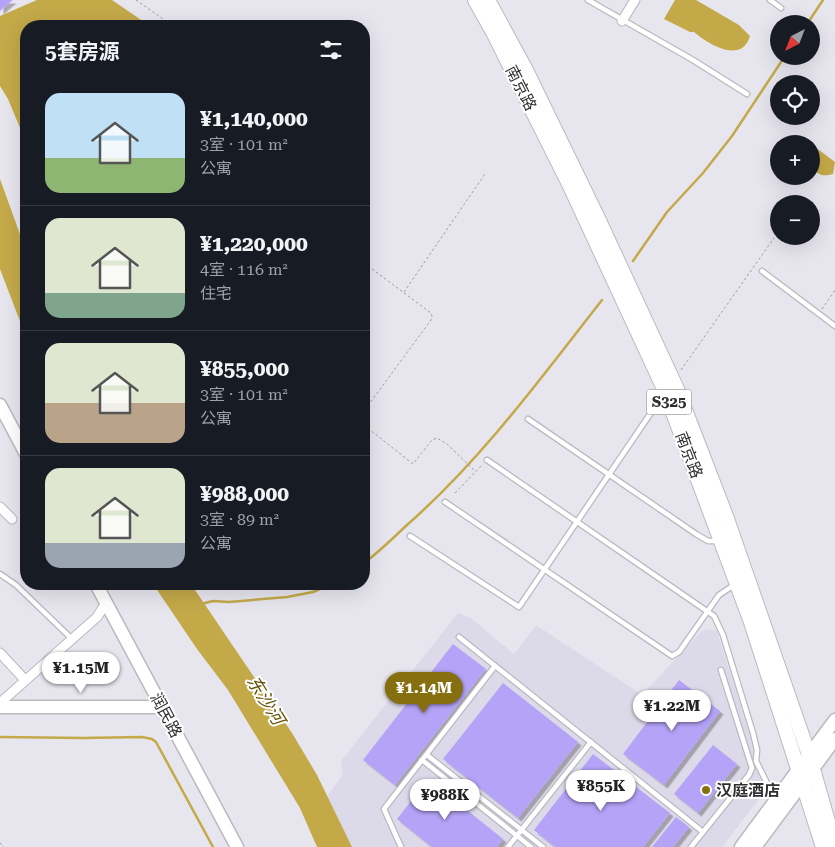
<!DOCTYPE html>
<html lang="zh">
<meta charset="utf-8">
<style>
body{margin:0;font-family:"Roboto Serif","Noto Sans SC",serif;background:#20242c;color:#f1f3f6;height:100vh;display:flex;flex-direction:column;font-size:19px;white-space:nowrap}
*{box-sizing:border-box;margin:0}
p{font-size:16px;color:#9ea1a6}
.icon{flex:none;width:28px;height:28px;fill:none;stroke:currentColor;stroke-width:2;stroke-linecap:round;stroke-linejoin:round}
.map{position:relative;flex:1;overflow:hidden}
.side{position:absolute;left:20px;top:20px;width:350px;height:570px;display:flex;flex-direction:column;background:#171b24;border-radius:20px;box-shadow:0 5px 20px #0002}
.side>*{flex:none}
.needle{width:32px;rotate:222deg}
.fabs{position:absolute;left:770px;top:15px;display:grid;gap:10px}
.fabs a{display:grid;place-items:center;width:50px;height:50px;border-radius:50%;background:#171b24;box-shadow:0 5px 20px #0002;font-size:25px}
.price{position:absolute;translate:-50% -42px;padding:0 11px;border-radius:18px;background:#fff;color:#222;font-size:16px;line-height:32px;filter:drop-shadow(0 1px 2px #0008)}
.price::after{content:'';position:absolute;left:50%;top:30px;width:15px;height:11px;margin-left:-8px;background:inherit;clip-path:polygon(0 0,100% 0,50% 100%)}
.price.current{background:#866f0f;color:#fff}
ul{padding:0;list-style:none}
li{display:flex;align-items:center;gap:15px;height:125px;padding:0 25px}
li+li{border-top:1px solid #363941}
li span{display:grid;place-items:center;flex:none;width:140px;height:100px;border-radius:15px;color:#555}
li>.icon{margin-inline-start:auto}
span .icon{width:60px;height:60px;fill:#fffc;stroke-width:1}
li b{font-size:21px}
h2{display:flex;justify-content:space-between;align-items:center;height:60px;padding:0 25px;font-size:21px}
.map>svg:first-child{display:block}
.built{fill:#dcdae9}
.water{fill:#c4a949}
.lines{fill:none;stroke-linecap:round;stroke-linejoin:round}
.stream{stroke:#c4a949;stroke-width:2.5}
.building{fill:#b4a3f7;filter:url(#shadow)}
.lane-casing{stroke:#bab9c0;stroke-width:7}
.street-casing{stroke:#bab9c0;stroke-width:11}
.secondary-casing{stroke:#bab9c0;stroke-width:15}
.primary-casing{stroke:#bab9c0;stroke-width:16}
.path{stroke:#9c9ca2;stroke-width:1;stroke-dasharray:2.5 2.5;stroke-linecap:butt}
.lane{stroke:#fff;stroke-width:4.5}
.street{stroke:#fff;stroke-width:9}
.secondary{stroke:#fff;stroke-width:12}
.primary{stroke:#fff;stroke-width:14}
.poi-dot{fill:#866f0f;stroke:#fff;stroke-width:2}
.labels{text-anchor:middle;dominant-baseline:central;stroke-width:4;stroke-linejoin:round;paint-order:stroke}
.shield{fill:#fff;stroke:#6e6e70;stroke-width:1}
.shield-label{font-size:15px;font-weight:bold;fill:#303033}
.street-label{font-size:16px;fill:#303033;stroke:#fff}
.poi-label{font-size:16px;font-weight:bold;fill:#303033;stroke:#fff;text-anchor:start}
.water-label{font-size:18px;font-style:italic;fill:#655304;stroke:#fff}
</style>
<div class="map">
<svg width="835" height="847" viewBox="0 0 835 847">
<defs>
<filter id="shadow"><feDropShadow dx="3.5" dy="3.5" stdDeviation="0" flood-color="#0004"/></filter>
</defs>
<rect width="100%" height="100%" fill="#e7e6ef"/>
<polygon class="built" points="458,613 471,618 514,654 536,625 642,695 702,631 709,629 717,631 767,789 722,847 346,847 325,799 343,774 341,761"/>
<g class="water">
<polygon points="37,0 112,0 150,26 26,26 26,158 25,140 8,99 0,86 0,16"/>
<path d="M675,0H696L739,25L750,36C742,64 709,45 694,32H690L664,19Z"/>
<path d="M811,144L835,162L833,174C823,177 819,175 811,168Z"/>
<polygon points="0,179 26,251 26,337 0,269"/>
<polygon points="153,584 191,584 292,733 317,775 352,847 317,847 300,808 228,690 197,649"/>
</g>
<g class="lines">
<g class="stream">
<polyline points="807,24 823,0"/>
<polyline points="633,261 667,212 703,173 732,136 785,56"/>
<path d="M364,563C379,552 393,538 407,525C482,459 540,379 602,300"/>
<polyline points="201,604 213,601 229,602 287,597 313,592 331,584"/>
<polyline points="0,737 83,738 142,737 152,739 156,742 213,847"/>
</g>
</g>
<g class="building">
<polygon points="0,0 13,0 0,11"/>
<polygon points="453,644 486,669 395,785 363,760"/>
<polygon points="679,680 720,711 664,785 623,754"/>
<polygon points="503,683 578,742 518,818 443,759"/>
<polygon points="713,745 737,764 698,813 674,794"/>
<polygon points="593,754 670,813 643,847 555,847 534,830"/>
<polygon points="428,779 503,839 497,847 432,847 397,819"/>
<polygon points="676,817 689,827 673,847 652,847"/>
</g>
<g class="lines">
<defs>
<g id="lane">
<polyline points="588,0 693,60 747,94"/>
<polyline points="770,0 781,8"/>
<polyline points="762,271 835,326"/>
<polyline points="528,419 696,534 708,541 718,541"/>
<polyline points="487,460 714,616 723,635 753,733 757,750 756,761 767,783 779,795"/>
<polyline points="445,502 672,656 679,652 719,595 734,585"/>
<polyline points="410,536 519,607 663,395"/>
<polyline points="0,574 16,585 72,639"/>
<polyline points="459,637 703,832"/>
<polyline points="427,755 543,847"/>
<polyline points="422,760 531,847"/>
<polyline points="401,847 384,809 495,666"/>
<polyline points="508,847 591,742"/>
<polyline points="691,847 749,775 752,768 721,670"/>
</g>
<g id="street">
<polyline points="622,21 635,0"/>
<polyline points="0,507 12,519"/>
<polyline points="0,653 25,680"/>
<polyline points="0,703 97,617 106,603"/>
</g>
<g id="secondary">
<polyline points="0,405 26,454"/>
<polyline points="96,584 237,847"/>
<polyline points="0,707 162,707"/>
<polyline points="741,847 835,720"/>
<polyline points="755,847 835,739"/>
</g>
<g id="primary">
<polyline points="475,0 493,32 569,184 665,391 751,622 823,847"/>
<polyline points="488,0 526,70 596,214 677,389 726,516 809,755 835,846"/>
</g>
</defs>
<use href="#lane" class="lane-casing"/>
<use href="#street" class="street-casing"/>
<use href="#secondary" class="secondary-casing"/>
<use href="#primary" class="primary-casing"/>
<g class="path">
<polyline points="136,0 163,19 169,26"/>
<polyline points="364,263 431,313 432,316 431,320 364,411"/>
<polyline points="404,292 485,174"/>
<polyline points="822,309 835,290"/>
<polyline points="681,370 774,238"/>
<polyline points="364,425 413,464 432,440 437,438 447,444 476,472"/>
<polyline points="455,493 483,464"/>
<polyline points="0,843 4,847"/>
</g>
<use href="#lane" class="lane"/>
<use href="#street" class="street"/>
<use href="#secondary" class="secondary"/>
<use href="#primary" class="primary"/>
</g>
<circle class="poi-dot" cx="706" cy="790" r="5"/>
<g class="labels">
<rect class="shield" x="646.5" y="389.5" width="45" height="25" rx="4"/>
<g class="shield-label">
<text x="669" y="402">S325</text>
</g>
<g class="street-label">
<text transform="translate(521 88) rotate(63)">南京路</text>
<text transform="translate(689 455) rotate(69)">南京路</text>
<text transform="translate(166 715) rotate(62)">润民路</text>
</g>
<g class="poi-label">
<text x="716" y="790">汉庭酒店</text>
</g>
<g class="water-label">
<text transform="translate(266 700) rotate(58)">东沙河</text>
</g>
</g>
</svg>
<div class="fabs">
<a><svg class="needle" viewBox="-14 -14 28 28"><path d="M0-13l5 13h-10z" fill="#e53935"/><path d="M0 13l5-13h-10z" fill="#9ea1a6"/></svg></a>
<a><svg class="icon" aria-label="locate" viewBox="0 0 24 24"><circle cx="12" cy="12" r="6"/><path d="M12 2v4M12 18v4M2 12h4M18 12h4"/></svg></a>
<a>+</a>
<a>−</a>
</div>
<b class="price" style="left:81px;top:694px">¥1.15M</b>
<b class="price current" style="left:424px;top:714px">¥1.14M</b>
<b class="price" style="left:672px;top:732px">¥1.22M</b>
<b class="price" style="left:601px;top:812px">¥855K</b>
<b class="price" style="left:445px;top:821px">¥988K</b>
<section class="side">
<h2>5套房源<svg class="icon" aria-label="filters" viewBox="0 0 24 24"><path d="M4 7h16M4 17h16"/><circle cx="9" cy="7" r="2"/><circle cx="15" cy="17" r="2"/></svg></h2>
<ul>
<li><span style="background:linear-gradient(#bfe0f5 65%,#8fb573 0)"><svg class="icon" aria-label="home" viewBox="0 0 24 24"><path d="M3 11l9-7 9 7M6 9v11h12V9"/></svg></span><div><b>¥1,140,000</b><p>3室 · 101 m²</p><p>公寓</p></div></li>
<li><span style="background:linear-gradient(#dfe7d0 75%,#7fa58c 0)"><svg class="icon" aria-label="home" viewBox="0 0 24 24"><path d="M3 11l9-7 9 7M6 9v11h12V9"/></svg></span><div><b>¥1,220,000</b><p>4室 · 116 m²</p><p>住宅</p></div></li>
<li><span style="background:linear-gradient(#dfe7d0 60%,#b9a48a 0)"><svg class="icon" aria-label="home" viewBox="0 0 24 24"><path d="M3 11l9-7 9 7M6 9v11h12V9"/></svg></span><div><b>¥855,000</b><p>3室 · 101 m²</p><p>公寓</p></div></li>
<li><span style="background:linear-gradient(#dfe7d0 75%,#9aa5b1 0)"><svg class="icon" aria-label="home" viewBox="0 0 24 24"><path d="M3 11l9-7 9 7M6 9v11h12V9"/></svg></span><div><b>¥988,000</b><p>3室 · 89 m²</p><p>公寓</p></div></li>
</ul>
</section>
</div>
